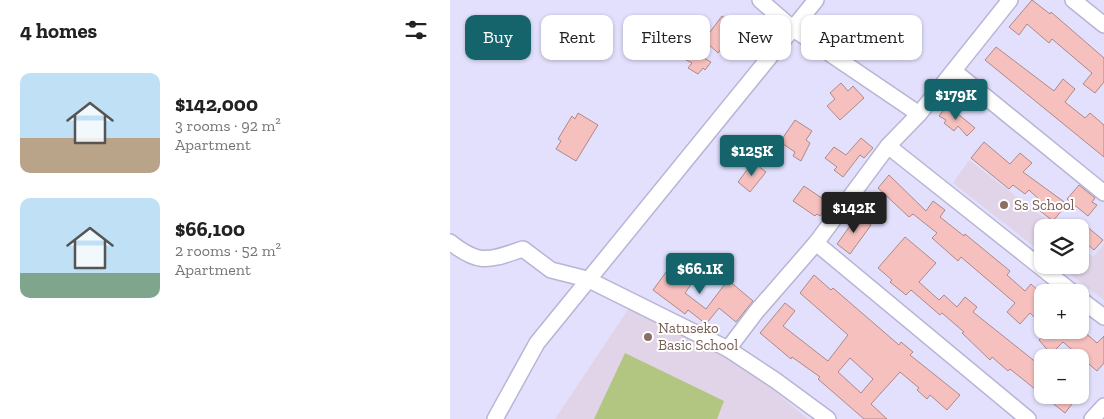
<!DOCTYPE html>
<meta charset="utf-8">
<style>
body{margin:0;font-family:"Zilla Slab",serif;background:#f2f2f2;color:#222;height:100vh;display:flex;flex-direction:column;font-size:19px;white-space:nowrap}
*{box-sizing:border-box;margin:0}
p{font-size:16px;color:#767676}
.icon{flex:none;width:28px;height:28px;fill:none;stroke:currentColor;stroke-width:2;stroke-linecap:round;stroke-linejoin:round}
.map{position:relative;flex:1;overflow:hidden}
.drawer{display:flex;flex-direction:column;background:#fff;width:450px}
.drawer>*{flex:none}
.hud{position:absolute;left:15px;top:15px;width:475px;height:45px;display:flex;gap:10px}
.buttons{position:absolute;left:584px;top:219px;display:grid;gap:10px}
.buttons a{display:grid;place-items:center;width:55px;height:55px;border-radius:10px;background:#fff;box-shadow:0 1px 4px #0004;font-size:25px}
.price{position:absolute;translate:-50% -42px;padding:0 11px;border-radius:5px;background:#15646b;color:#fff;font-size:16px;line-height:32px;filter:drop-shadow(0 1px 2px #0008)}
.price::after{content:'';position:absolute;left:50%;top:30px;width:15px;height:11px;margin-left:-8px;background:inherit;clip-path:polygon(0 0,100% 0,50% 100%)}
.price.selected{background:#222;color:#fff}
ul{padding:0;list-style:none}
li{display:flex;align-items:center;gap:15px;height:125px;padding:0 20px}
li span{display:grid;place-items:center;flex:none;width:140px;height:100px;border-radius:10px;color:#555}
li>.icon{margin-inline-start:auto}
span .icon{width:60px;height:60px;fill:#fffc;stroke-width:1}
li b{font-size:21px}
h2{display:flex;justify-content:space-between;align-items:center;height:60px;padding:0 20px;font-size:21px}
.chip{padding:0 18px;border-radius:10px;background:#fff;box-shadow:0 1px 4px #0004;font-size:18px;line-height:45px}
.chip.selected{background:#15646b;color:#fff}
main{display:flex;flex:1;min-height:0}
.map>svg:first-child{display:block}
.education{fill:#e1d4e8}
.green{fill:#b2c682}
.building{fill:#f5c0be;stroke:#af8887;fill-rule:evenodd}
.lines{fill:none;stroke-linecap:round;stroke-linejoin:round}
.minor-casing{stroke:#b7b4d5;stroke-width:18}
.minor{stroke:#fff;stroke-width:15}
.education-dot{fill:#8d6e63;stroke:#fff;stroke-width:2}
.labels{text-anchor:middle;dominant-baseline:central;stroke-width:4;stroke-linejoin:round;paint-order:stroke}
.education-label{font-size:15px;fill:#785e54;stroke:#fff;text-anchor:start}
</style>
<main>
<section class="drawer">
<h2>4 homes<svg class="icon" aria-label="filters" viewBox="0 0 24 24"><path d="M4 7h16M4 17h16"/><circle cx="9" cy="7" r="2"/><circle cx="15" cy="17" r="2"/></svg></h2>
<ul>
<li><span style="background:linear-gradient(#bfe0f5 65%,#b9a48a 0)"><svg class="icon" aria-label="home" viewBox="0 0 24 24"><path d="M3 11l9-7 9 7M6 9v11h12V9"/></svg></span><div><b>$142,000</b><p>3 rooms · 92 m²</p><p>Apartment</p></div></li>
<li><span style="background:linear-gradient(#bfe0f5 75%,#7fa58c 0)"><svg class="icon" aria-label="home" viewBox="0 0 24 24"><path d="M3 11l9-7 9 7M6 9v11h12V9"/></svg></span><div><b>$66,100</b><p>2 rooms · 52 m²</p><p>Apartment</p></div></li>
</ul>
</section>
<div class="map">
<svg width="654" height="419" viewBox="0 0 654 419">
<rect width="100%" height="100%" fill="#e2e0fc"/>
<g class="education">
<polygon points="519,160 606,227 592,228 592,253 503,183"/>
<polygon points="654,244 654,300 608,265 630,265 630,246 643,257"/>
<polygon points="179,308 292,365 358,419 105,419"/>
</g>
<polygon class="green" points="175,353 274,401 267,419 144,419"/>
<g class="building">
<polygon points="582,0 600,14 601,12 654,58 654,82 645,93 633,84 642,73 602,39 599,43 577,24 569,35 559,27"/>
<polygon points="272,16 287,27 268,53 254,40"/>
<polygon points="449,35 464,47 453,60 438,48"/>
<polygon points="230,45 261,62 255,70 253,68 248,74 238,68 242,63 225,54"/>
<polygon points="546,47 604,91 613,79 625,89 615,102 635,118 640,113 654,125 654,157 535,60"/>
<polygon points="391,83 398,91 403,86 414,98 390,120 377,106 385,99 380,93"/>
<polygon points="497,105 525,128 517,136 508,126 504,131 494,123 496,120 489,116"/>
<polygon points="128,113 148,125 126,161 106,149 111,141 108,139 122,116 125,119"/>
<polygon points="345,120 362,131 356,140 360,143 351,161 343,156 345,152 330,142"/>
<polygon points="411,138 423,148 414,158 410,155 393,177 384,170 387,167 375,158 384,147 396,155"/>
<polygon points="534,142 560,164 570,153 582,163 573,172 617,204 603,221 589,210 594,204 579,190 575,194 563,185 559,189 521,158"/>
<polygon points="303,162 316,172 300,192 288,182"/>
<polygon points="439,175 476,211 483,201 495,210 490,217 514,236 515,234 560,271 557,275 575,291 581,284 592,294 592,324 580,313 570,324 557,312 565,303 511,257 508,261 482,238 487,233 463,214 459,217 428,188"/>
<polygon points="629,185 645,198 642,202 647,205 638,216 617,199"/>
<polygon points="354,186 379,203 370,216 367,214 365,216 343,201"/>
<polygon points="408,215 421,225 400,254 387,244"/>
<polygon points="630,221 653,240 644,250 630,238"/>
<polygon points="455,237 486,263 469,282 489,300 494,295 507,307 515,297 527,307 523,312 592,367 592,395 629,395 615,413 560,369 558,371 542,357 540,360 512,333 514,332 492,313 490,315 461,290 456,295 440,282 442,280 428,268"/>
<polygon points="225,260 247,276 235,293 256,309 278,280 303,301 286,322 269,308 256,324 238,310 235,314 203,290"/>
<path d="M364,275L381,290L383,288L449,345L451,342L463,352L460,355L510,395L497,410L480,395L477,399L467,390L469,388L450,372L421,404L437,419H414L368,379L370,377L342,357L341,359L310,333L335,303L345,311L333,326L378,361L398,335L350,293ZM400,358L423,379L411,393L388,372Z"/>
<polygon points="597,330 632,330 647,343 654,336 654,363 647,371 613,342 601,354 589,340"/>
</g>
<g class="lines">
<defs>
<g id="minor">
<polyline points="310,0 342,28 469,114"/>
<polyline points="623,0 654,25"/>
<polyline points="504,71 654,193"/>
<polyline points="438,146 622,292"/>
<path d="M0,242C30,266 39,260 73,249L101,270L137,279L278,349L325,380L378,419"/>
<polyline points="366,243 578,419"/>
<polyline points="630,299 654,317"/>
<polyline points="278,349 306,312 366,243 438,146 469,114 560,0"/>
<polyline points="45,419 87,343 366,0"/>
<polyline points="642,419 654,406"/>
</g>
</defs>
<use href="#minor" class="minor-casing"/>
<use href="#minor" class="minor"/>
</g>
<g class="education-dot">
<circle cx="554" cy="205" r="5"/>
<circle cx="198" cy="337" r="5"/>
</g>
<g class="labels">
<g class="education-label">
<text x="564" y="205">Ss School</text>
<text x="208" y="328">Natuseko<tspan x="208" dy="17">Basic School</tspan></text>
</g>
</g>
</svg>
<div class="buttons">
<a><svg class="icon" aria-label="layers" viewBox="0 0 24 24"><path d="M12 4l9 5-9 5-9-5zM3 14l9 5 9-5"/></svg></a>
<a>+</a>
<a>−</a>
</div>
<b class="price" style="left:506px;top:121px">$179K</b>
<b class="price" style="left:302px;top:177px">$125K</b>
<b class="price selected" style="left:404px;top:234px">$142K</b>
<b class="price" style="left:250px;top:295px">$66.1K</b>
<div class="hud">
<a class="chip selected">Buy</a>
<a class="chip">Rent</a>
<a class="chip">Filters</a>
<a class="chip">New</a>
<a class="chip">Apartment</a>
</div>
</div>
</main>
